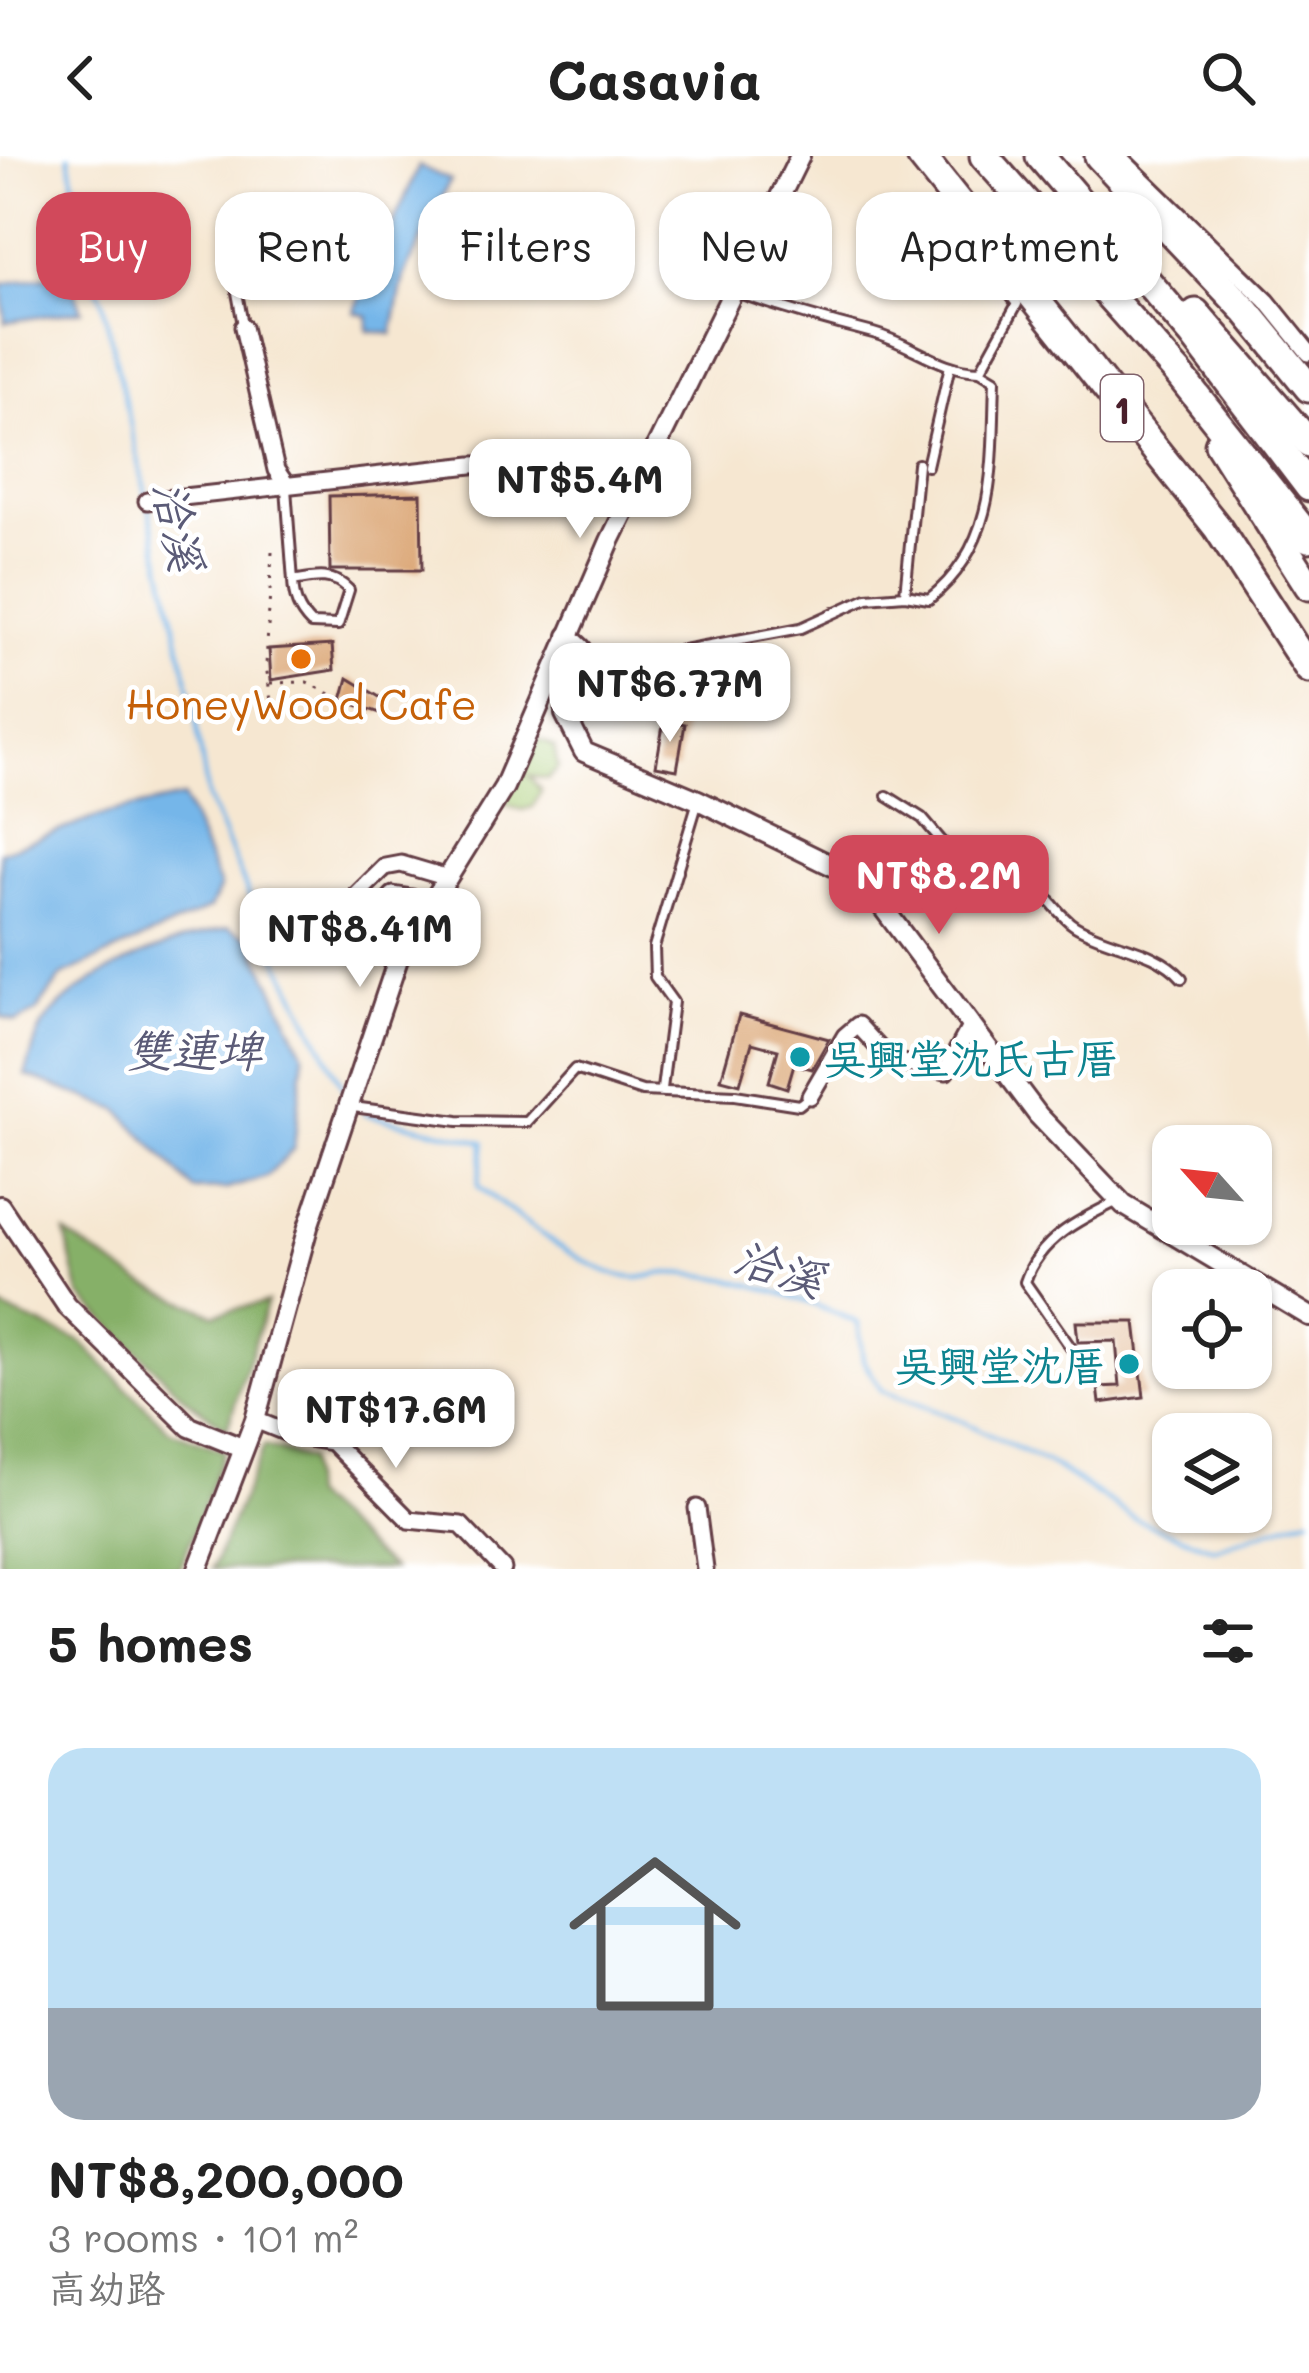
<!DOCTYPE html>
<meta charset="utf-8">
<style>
body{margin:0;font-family:Mali,"LXGW WenKai TC",sans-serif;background:#f2f2f2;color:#222;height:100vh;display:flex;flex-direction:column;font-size:45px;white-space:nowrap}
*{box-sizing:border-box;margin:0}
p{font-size:39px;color:#767676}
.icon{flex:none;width:66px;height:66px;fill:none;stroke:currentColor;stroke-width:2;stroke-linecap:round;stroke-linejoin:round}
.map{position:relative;height:1413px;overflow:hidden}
.side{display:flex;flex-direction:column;background:#fff;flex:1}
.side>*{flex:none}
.banner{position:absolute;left:36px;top:36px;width:1239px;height:108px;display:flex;gap:24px}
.needle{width:78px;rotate:297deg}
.controls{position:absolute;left:1152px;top:969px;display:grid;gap:24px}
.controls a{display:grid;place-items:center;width:120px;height:120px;border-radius:24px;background:#fff;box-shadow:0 3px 9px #0004;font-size:60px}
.price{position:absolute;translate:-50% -102px;padding:0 27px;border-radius:24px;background:#fff;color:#222;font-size:39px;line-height:78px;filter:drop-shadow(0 3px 6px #0008)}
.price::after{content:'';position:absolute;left:50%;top:72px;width:36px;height:27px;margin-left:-18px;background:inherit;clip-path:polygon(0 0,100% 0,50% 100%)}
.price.current{background:#d1495b;color:#fff}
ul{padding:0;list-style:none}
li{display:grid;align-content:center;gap:24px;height:636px;padding:0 48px}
li span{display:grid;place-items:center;height:372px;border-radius:36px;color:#555}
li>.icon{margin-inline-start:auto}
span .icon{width:216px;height:216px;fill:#fffc;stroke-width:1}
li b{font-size:51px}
h2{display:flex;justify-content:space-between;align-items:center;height:144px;padding:0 48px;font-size:51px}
.tag{padding:0 42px;border-radius:36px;background:#fff;box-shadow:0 3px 9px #0004;font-size:42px;line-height:108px}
.tag.current{background:#d1495b;color:#fff}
header{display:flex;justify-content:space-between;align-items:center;height:156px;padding:0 48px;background:#fff;font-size:54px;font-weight:700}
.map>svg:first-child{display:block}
.green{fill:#a9cd76;stroke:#7a7650;stroke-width:3}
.forest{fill:#86b067;stroke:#686849;stroke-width:3}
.water{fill:#75b6e9;stroke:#606a8a;stroke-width:3}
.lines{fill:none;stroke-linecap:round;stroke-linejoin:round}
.stream{stroke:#75b6e9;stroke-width:4.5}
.building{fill:#dca878}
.service-casing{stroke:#643d44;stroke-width:14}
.minor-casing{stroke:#643d44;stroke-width:21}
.tertiary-casing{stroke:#643d44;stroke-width:24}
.motorway-casing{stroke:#643d44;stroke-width:33}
.path{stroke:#643d44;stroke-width:3;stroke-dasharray:3 9;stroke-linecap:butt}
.service{stroke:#fff;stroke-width:8}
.minor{stroke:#fff;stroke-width:15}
.tertiary{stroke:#fff;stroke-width:18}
.motorway{stroke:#fff;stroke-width:27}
.food-dot{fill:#e8710a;stroke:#fff;stroke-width:4.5}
.culture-dot{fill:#0f9aa8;stroke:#fff;stroke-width:4.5}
.labels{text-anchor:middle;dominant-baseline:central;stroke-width:9;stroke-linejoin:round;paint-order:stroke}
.shield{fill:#fff;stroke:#80626b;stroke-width:3}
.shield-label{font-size:39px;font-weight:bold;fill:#4a1f2b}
.food-label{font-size:42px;fill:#c56008;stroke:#fff}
.culture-label{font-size:42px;fill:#0d838f;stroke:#fff;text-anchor:start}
.water-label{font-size:45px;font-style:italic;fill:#5b5b77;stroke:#fff}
</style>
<header><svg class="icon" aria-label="back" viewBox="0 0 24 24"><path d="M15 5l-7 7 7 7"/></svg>Casavia<svg class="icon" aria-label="search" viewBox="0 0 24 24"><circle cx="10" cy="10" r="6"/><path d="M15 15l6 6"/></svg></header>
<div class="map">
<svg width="1309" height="1413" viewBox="0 0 1309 1413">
<rect width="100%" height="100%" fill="#fff"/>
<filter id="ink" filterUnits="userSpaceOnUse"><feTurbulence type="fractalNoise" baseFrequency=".00833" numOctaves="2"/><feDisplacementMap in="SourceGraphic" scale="24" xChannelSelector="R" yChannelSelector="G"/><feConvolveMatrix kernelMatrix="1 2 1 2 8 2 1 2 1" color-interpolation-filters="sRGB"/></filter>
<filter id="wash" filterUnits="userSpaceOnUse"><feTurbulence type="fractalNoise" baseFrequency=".004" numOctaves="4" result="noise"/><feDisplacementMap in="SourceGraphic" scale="48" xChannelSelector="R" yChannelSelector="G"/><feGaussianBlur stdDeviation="2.7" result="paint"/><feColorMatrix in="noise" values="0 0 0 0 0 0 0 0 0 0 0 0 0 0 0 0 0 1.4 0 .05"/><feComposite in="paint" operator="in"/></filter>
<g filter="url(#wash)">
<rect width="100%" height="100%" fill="#f6e7d1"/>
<polygon class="green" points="539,583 554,591 558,612 548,623 529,620 541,635 533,651 522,654 504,647"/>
<g class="forest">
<polygon points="65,1077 140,1126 214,1158 267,1146 227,1273 185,1242 80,1139"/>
<polygon points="0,1152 80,1185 170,1275 224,1295 180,1413 5,1413 0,1403"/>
<polygon points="264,1290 308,1303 310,1340 392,1413 212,1413"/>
</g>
<g class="water">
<polygon points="419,10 450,24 404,120 392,178 368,175 368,160 354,156"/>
<polygon points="68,117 82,154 5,166 2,128"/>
<polygon points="183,641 220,731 210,752 62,820 36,856 16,866 0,860 0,696 109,657"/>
<path d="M228,772L250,782L304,898L294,992L267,1021L227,1033L194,1034L119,954L25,919C31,903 35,879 45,866C84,816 168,785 228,772Z"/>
</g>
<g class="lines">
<g class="stream">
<polyline points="69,0 88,107 103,147 193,547 208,642 268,784 345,936"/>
<path d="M364,958L484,986L478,1030C512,1057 591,1121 635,1122C647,1122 660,1116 672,1117C732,1118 803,1142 858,1167L863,1204L882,1235L958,1263L1059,1313L1135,1363L1215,1393L1309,1361"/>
</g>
</g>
<g id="blocks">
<g class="building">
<polygon points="421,338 422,414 330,414 329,340"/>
<polygon points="332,489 334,514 271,524 269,493"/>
<polygon points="348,522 386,545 380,557 342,544"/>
<polygon points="664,564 685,568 677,614 656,610"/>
<polygon points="739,859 829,883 812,913 794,908 787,932 769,926 778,894 752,887 740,928 721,923"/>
<polygon points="1076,1166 1135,1166 1144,1241 1100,1247 1098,1231 1120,1230 1116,1185 1078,1186"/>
</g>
</g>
</g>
<g filter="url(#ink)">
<use href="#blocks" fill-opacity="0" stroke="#643d44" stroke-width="3"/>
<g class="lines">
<defs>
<g id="service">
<polyline points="234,120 243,169"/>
<path d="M735,136C781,152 826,165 873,177C913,188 939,214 980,215"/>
<polyline points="927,310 949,214"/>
<path d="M286,332L293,425C294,443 298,455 311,468L338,469L349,434C333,416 314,421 293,425"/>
<polyline points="905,438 918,308"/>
<path d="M585,494L619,506L801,472L867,442L905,439L929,443C999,388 992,305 995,224L980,215L1017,148L972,89"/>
<polyline points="887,640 922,662 964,711"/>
<path d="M882,749C926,724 979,694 1029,725C1047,736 1057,759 1075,770C1110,791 1154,791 1182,822"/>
<polyline points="662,933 673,846 655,821 654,791 698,645"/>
<polyline points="353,951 458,965 527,966 575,913 642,935 735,939 799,949 809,941"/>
<path d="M1076,1199L1025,1126C1039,1083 1080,1063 1118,1045"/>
</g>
<g id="minor">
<polyline points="1118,0 1267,145 1309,197"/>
<polyline points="243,171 276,314 285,327"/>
<polyline points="147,345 472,309 592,306 645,314"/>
<polyline points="314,781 385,711 401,708 445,721"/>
<polyline points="342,796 393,739 431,745"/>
<polyline points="810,940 845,880 858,869 891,905 946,915 971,869"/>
<polyline points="255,1264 295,1280 332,1286 409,1364 461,1369 503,1413"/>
<polyline points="697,1352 705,1413"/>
</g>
<g id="tertiary">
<polyline points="568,480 581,492 565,558 584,596 698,644 851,719 881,749 1038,959 1124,1049 1309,1160"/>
<polyline points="0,1050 67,1150 190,1271 242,1292"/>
<polyline points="198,1413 255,1264 308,1071 399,800 504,631 610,385 800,0"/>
</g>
<g id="motorway">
<polyline points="921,0 1217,371 1309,513"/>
<polyline points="984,0 1178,217 1309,382"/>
<polyline points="1040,0 1193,179 1309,331"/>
<polyline points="1099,0 1247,156 1309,232"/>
<polyline points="1196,157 1309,287"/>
<polyline points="1219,288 1309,430"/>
</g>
</defs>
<use href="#service" class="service-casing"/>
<use href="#minor" class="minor-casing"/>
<use href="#tertiary" class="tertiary-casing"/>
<use href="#motorway" class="motorway-casing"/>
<g class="path">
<polyline points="272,396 266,509 273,560"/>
<polyline points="270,527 307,526 342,544"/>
</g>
<use href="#service" class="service"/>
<use href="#minor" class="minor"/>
<use href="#tertiary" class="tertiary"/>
<use href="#motorway" class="motorway"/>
</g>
</g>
<circle class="food-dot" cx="301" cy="503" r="12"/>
<g class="culture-dot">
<circle cx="800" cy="901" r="12"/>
<circle cx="1129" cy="1208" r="12"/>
</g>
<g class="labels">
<rect class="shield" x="1101" y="219" width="42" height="66" rx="9"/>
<g class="shield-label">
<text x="1122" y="252">1</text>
</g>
<g class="food-label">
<text x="301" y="547">HoneyWood Cafe</text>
</g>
<g class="culture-label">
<text x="824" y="901">吳興堂沈氏古厝</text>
<text x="1105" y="1208" text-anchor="end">吳興堂沈厝</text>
</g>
<g class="water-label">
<text transform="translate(180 370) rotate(78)">洽溪</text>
<text x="194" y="893">雙連埤</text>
<text transform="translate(780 1111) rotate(17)">洽溪</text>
</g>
</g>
</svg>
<div class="controls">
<a><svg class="needle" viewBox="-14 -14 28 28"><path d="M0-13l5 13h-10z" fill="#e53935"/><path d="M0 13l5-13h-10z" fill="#767676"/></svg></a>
<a><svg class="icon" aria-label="locate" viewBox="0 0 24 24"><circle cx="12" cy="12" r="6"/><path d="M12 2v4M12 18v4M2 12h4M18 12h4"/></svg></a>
<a><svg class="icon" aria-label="layers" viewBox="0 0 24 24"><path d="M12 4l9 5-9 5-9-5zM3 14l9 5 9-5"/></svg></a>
</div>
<b class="price" style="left:580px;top:385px">NT$5.4M</b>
<b class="price" style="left:670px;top:589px">NT$6.77M</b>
<b class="price current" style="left:939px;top:781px">NT$8.2M</b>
<b class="price" style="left:360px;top:834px">NT$8.41M</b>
<b class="price" style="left:396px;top:1315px">NT$17.6M</b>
<div class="banner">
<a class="tag current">Buy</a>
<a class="tag">Rent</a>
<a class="tag">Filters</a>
<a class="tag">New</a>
<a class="tag">Apartment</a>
</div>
</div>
<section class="side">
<h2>5 homes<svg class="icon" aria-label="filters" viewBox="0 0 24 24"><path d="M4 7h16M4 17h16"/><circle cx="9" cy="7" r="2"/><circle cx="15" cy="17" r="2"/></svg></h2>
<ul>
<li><span style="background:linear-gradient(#bfe0f5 70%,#9aa5b1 0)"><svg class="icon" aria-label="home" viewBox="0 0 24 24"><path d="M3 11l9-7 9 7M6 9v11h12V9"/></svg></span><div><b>NT$8,200,000</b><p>3 rooms · 101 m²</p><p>高幼路</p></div></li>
</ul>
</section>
